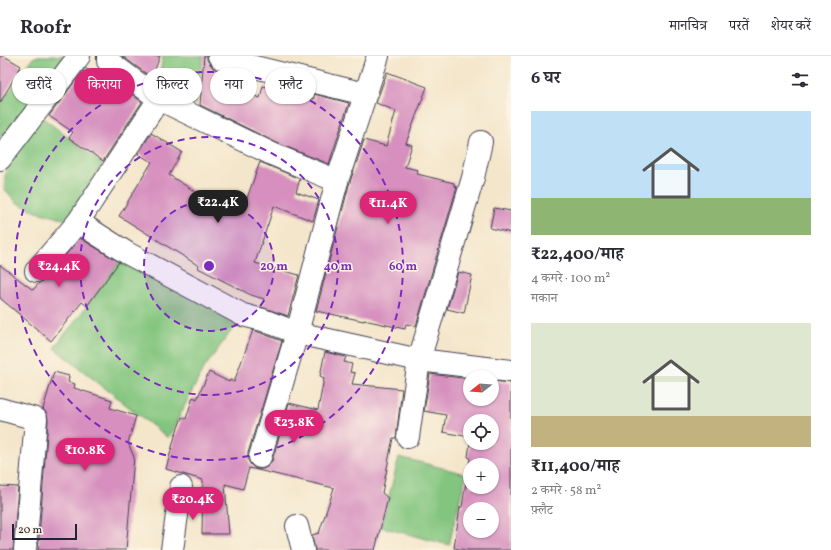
<!DOCTYPE html>
<html lang="hi">
<meta charset="utf-8">
<style>
body{margin:0;font-family:Vollkorn,"Noto Serif Devanagari",serif;background:#f7f7f7;color:#2b2b33;height:100vh;display:flex;flex-direction:column;font-size:15px;white-space:nowrap}
*{box-sizing:border-box;margin:0}
p{font-size:13px;color:#7c7c81}
.icon{flex:none;width:22px;height:22px;fill:none;stroke:currentColor;stroke-width:2;stroke-linecap:round;stroke-linejoin:round}
.map{position:relative;flex:1;overflow:hidden}
.side{display:flex;flex-direction:column;background:#fff;width:320px}
.side>*{flex:none}
.top-card{position:absolute;left:12px;top:12px;width:380px;height:36px;display:flex;gap:8px}
.needle{width:26px;rotate:253deg}
.controls{position:absolute;left:463px;top:314px;display:grid;gap:8px}
.controls a{display:grid;place-items:center;width:36px;height:36px;border-radius:50%;background:#fff;box-shadow:0 1px 3px #0004;font-size:20px}
.scale{position:absolute;left:12px;bottom:10px;width:65px;box-sizing:border-box;padding-left:4px;border:2px solid #22223b;border-top:0;font-size:11px;line-height:14px;white-space:nowrap;color:#22223b;-webkit-text-stroke:3px #fcf5e5;paint-order:stroke}
.price{position:absolute;translate:-50% -34px;padding:0 9px;border-radius:14px;background:#db2777;color:#fff;font-size:13px;line-height:26px;filter:drop-shadow(0 1px 2px #0008)}
.price::after{content:'';position:absolute;left:50%;top:24px;width:12px;height:9px;margin-left:-6px;background:inherit;clip-path:polygon(0 0,100% 0,50% 100%)}
.price.active{background:#222;color:#fff}
ul{padding:0;list-style:none}
li{display:grid;align-content:center;gap:8px;height:212px;padding:0 20px}
li span{display:grid;place-items:center;height:124px;border-radius:0px;color:#555}
li>.icon{margin-inline-start:auto}
span .icon{width:72px;height:72px;fill:#fffc;stroke-width:1}
li b{font-size:17px}
h2{display:flex;justify-content:space-between;align-items:center;height:48px;padding:0 20px;font-size:17px}
.chip{padding:0 14px;border-radius:18px;background:#fff;box-shadow:0 1px 3px #0004;font-size:14px;line-height:36px}
.chip.active{background:#db2777;color:#fff}
header{display:flex;align-items:center;gap:24px;box-sizing:border-box;height:56px;padding:0 20px;background:#fff;border-bottom:1px solid #e1e1e2}
header strong{font-size:19px}
nav{display:flex;gap:22px;margin-inline-start:auto;font-size:14px}
main{display:flex;flex:1;min-height:0}
.map>svg:first-child{display:block}
.green{fill:#82c57e;stroke:#52745c}
.building{fill:#d68fbe;fill-rule:evenodd}
.lines{fill:none;stroke-linecap:round;stroke-linejoin:round}
.minor-casing{stroke:#423f51;stroke-width:24}
.minor{stroke:#fff;stroke-width:22}
.ring{fill:none;stroke:#7b2cbf;stroke-width:2;stroke-dasharray:7 5}
.centre{fill:#7b2cbf;stroke:#fcf5e5;stroke-width:2}
.ring-label{font-size:12px;text-anchor:middle;font-weight:bold;fill:#7b2cbf;stroke:#fcf5e5;stroke-width:3;stroke-linejoin:round;paint-order:stroke}
</style>
<header>
<strong>Roofr</strong>
<nav><a>मानचित्र</a><a>परतें</a><a>शेयर करें</a></nav>
</header>
<main>
<div class="map">
<svg width="511" height="494" viewBox="0 0 511 494">
<rect width="100%" height="100%" fill="#fcf5e5"/>
<filter id="ink" filterUnits="userSpaceOnUse"><feTurbulence type="fractalNoise" baseFrequency=".025" numOctaves="2"/><feDisplacementMap in="SourceGraphic" scale="8" xChannelSelector="R" yChannelSelector="G"/><feConvolveMatrix kernelMatrix="1 2 1 2 8 2 1 2 1" color-interpolation-filters="sRGB"/></filter>
<filter id="wash" filterUnits="userSpaceOnUse"><feTurbulence type="fractalNoise" baseFrequency=".012" numOctaves="4" result="noise"/><feDisplacementMap in="SourceGraphic" scale="16" xChannelSelector="R" yChannelSelector="G"/><feGaussianBlur stdDeviation="0.9" result="paint"/><feColorMatrix in="noise" values="0 0 0 0 0 0 0 0 0 0 0 0 0 0 0 0 0 1.4 0 .05"/><feComposite in="paint" operator="in"/></filter>
<g filter="url(#wash)">
<rect width="100%" height="100%" fill="#f4e6cb"/>
<g class="green">
<polygon points="38,0 74,0 38,58 102,108 67,164 37,156 16,146 4,132 7,104 0,99 0,49 33,2"/>
<polygon points="163,0 203,0 196,49 159,23"/>
<polygon points="122,202 243,259 204,312 168,382 54,292 87,250"/>
<polygon points="399,401 466,418 449,489 381,471"/>
</g>
<g id="blocks">
<g class="building">
<polygon points="0,0 4,0 21,10 0,47"/>
<polygon points="122,0 160,0 152,22"/>
<polygon points="204,0 207,0 207,4 213,12 219,15 233,18 230,32 260,42 263,30 314,43 314,38 349,47 329,108 277,87 200,49"/>
<polygon points="85,12 104,25 106,19 142,46 103,105 69,82 73,76 49,60"/>
<polygon points="387,16 427,31 406,87 412,89 405,111 418,114 417,118 454,127 454,130 457,131 416,270 406,268 405,273 364,264 364,265 316,255 349,129 364,84 386,90 396,55 376,47"/>
<polygon points="151,77 182,96 169,119 230,158 241,139 247,142 260,106 300,123 296,136 319,144 313,165 274,150 255,207 299,219 288,260 261,251 264,243 251,239 198,212 199,210 119,160 152,106 138,98"/>
<polygon points="494,152 511,155 511,177 490,172"/>
<polygon points="80,182 119,206 87,250 82,246 51,285 0,242 0,209 33,234 39,227 45,223"/>
<polygon points="458,216 472,219 464,257 447,253"/>
<polygon points="253,274 282,285 248,397 248,404 251,409 256,413 263,413 268,410 272,405 289,347 318,354 324,322 320,320 325,296 346,301 344,306 352,308 350,316 355,317 352,328 402,333 396,382 393,382 382,437 388,442 375,494 315,494 312,479 319,477 334,432 249,412 243,433 225,428 229,478 202,478 203,424 166,413 175,380 182,361 186,363 193,341 197,343 209,316 229,326 230,324 234,326"/>
<polygon points="54,316 69,320 68,326 75,328 74,332 112,344 110,352 136,360 128,387 134,401 126,494 38,494 48,364 47,358 43,353"/>
<path d="M430,318L470,323V343H492V325L511,327V494H467L454,492L460,451H462L470,402L468,401L470,387H492V365H470V381L443,376L446,359L424,355ZM470,409H492V431H470ZM470,453H492V475H470Z"/>
<polygon points="0,430 18,431 13,494 0,494"/>
</g>
</g>
</g>
<g filter="url(#ink)">
<use href="#blocks" fill-opacity="0" stroke="#423f51" stroke-width="1"/>
<g class="lines">
<defs>
<g id="minor">
<polyline points="108,0 108,5 159,43 272,98 337,125"/>
<polyline points="219,0 222,3 365,38"/>
<polyline points="0,103 79,0"/>
<polyline points="78,166 127,197 243,259 263,264 297,277 419,304 511,315"/>
<polyline points="36,215 78,166 159,43"/>
<polyline points="0,353 36,363 25,494"/>
<polyline points="408,381 419,304 473,122 481,86"/>
<polyline points="260,401 297,277 337,125 378,0"/>
<polyline points="297,470 303,494"/>
<polyline points="172,494 181,431"/>
</g>
</defs>
<use href="#minor" class="minor-casing"/>
<use href="#minor" class="minor"/>
</g>
</g>
<circle cx="209" cy="210" r="65" fill="#7b2cbf" fill-opacity=".12"/>
<g class="ring">
<circle cx="209" cy="210" r="65"/>
<circle cx="209" cy="210" r="129"/>
<circle cx="209" cy="210" r="194"/>
</g>
<circle cx="209" cy="210" r="6" class="centre"/>
<g class="ring-label">
<text x="274" y="214">20 m</text>
<text x="338" y="214">40 m</text>
<text x="403" y="214">60 m</text>
</g>
</svg>
<div class="controls">
<a><svg class="needle" viewBox="-14 -14 28 28"><path d="M0-13l5 13h-10z" fill="#e53935"/><path d="M0 13l5-13h-10z" fill="#7c7c81"/></svg></a>
<a><svg class="icon" aria-label="locate" viewBox="0 0 24 24"><circle cx="12" cy="12" r="6"/><path d="M12 2v4M12 18v4M2 12h4M18 12h4"/></svg></a>
<a>+</a>
<a>−</a>
</div>
<div class="scale">20 m</div>
<b class="price active" style="left:218px;top:168px">₹22.4K</b>
<b class="price" style="left:388px;top:169px">₹11.4K</b>
<b class="price" style="left:59px;top:232px">₹24.4K</b>
<b class="price" style="left:294px;top:388px">₹23.8K</b>
<b class="price" style="left:85px;top:416px">₹10.8K</b>
<b class="price" style="left:193px;top:465px">₹20.4K</b>
<div class="top-card">
<a class="chip">खरीदें</a>
<a class="chip active">किराया</a>
<a class="chip">फ़िल्टर</a>
<a class="chip">नया</a>
<a class="chip">फ़्लैट</a>
</div>
</div>
<section class="side">
<h2>6 घर<svg class="icon" aria-label="filters" viewBox="0 0 24 24"><path d="M4 7h16M4 17h16"/><circle cx="9" cy="7" r="2"/><circle cx="15" cy="17" r="2"/></svg></h2>
<ul>
<li><span style="background:linear-gradient(#bfe0f5 70%,#8fb573 0)"><svg class="icon" aria-label="home" viewBox="0 0 24 24"><path d="M3 11l9-7 9 7M6 9v11h12V9"/></svg></span><div><b>₹22,400/माह</b><p>4 कमरे · 100 m²</p><p>मकान</p></div></li>
<li><span style="background:linear-gradient(#dfe7d0 75%,#c2b280 0)"><svg class="icon" aria-label="home" viewBox="0 0 24 24"><path d="M3 11l9-7 9 7M6 9v11h12V9"/></svg></span><div><b>₹11,400/माह</b><p>2 कमरे · 58 m²</p><p>फ़्लैट</p></div></li>
</ul>
</section>
</main>
